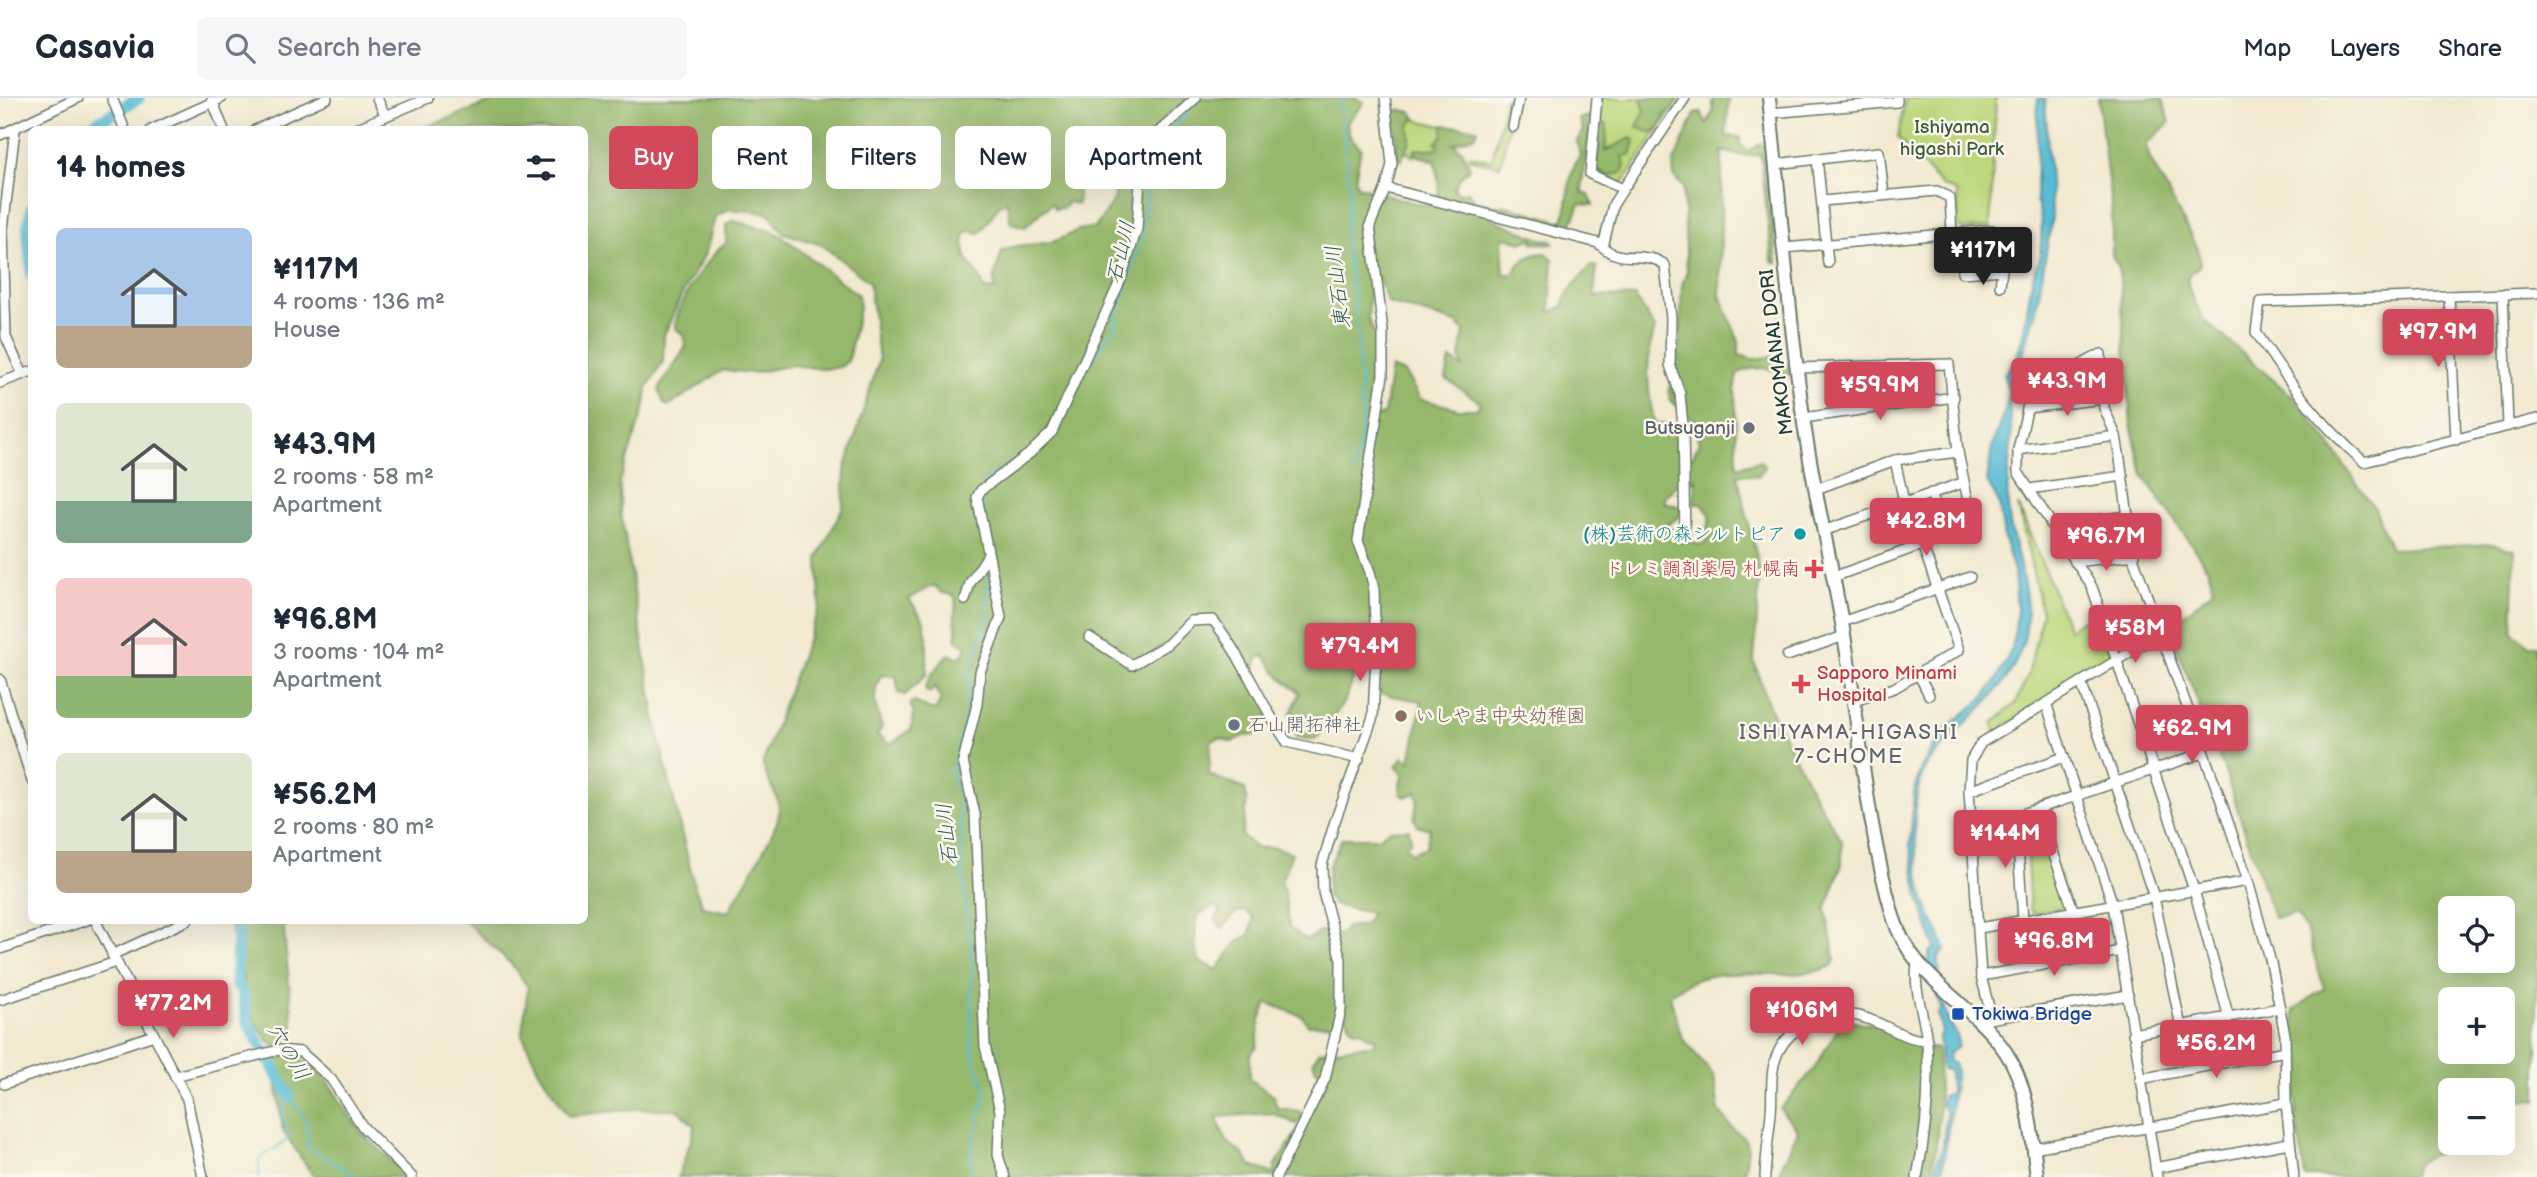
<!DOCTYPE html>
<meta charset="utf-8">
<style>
body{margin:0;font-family:"Balsamiq Sans","Klee One",sans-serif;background:#f6f6f7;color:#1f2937;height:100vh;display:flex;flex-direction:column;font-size:26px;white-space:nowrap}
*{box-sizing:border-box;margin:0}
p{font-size:23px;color:#747a83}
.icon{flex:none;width:38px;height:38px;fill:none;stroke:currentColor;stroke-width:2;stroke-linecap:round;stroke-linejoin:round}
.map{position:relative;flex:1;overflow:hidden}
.drawer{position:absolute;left:28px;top:28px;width:560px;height:798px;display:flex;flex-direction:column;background:#fff;border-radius:10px;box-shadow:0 7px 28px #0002}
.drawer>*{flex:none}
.banner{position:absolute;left:609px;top:28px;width:665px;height:63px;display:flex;gap:14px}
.tools{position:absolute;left:2438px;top:798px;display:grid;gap:14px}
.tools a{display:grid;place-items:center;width:77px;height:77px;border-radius:10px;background:#fff;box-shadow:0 7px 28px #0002;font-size:35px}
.price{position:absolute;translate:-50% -60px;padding:0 16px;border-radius:7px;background:#d1495b;color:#fff;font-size:23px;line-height:46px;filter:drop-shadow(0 2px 4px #0008)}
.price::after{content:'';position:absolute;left:50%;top:42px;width:21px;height:16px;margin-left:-10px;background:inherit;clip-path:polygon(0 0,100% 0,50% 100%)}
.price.current{background:#222;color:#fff}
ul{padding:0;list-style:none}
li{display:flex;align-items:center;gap:21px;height:175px;padding:0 28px}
li span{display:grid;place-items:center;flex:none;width:196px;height:140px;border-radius:10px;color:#555}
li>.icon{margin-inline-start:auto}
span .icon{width:84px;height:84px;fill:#fffc;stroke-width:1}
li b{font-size:30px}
h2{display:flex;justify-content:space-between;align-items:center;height:84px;padding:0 28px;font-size:30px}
.tag{padding:0 24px;border-radius:10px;background:#fff;box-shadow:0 7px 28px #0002;font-size:24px;line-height:63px}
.tag.current{background:#d1495b;color:#fff}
header{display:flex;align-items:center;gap:42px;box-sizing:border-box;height:98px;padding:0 35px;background:#fff;border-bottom:2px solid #e0e1e3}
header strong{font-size:33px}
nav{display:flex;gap:38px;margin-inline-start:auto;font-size:24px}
.search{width:490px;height:63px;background:#f6f6f7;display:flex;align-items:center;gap:18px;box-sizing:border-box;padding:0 24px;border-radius:10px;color:#747a83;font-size:26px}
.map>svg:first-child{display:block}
.green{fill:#bcd77c;stroke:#6e8a58;stroke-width:2}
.forest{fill:#95b86c;stroke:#5a7a50;stroke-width:2;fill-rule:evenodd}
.water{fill:#58bcd6;stroke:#3c7c85;stroke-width:2}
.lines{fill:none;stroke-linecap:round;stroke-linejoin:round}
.stream{stroke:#58bcd6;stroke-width:2}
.river{stroke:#58bcd6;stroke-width:12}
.minor-casing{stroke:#69796b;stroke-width:12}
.highway-casing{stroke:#69796b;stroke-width:16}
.minor{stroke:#fff;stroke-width:9}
.highway{stroke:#fff;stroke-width:12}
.worship-dot{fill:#6b7280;stroke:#fbf7ec;stroke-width:2.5}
.culture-dot{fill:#0f9aa8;stroke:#fbf7ec;stroke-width:2.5}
.health-dot{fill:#e0444e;stroke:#fbf7ec;stroke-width:2.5}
.education-dot{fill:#8d6e63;stroke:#fbf7ec;stroke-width:2.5}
.transit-dot{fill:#1a4fb4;stroke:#fbf7ec;stroke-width:2.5}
.labels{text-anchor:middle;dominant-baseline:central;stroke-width:5;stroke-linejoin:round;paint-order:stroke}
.park-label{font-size:19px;fill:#3e5c42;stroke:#fbf7ec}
.street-label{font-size:19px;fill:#1f3d34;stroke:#fbf7ec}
.worship-label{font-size:19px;fill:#5b616d;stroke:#fbf7ec;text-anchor:end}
.culture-label{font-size:19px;fill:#0d838f;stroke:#fbf7ec;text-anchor:end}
.health-label{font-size:19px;fill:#be3a42;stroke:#fbf7ec;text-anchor:end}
.education-label{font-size:19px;fill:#785e54;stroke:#fbf7ec;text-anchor:start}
.transit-label{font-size:19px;fill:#164399;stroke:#fbf7ec;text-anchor:start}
.water-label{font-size:21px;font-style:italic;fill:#2d5d5c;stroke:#fbf7ec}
.neighbourhood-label{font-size:21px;letter-spacing:2px;fill:#63646d;stroke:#fbf7ec}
</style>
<header>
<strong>Casavia</strong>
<div class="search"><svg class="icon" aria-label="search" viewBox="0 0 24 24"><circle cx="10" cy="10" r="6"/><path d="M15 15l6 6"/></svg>Search here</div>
<nav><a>Map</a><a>Layers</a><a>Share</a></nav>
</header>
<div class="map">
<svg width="2537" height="1079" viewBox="0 0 2537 1079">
<rect width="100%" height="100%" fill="#fbf7ec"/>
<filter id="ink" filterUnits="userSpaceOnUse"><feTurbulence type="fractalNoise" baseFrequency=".0143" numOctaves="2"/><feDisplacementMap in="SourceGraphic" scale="14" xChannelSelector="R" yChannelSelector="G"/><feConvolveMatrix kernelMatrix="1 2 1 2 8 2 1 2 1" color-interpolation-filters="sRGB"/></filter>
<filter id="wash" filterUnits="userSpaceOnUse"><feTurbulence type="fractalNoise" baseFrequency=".00686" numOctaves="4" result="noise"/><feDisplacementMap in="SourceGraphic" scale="28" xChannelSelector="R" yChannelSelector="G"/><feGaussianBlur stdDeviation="1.57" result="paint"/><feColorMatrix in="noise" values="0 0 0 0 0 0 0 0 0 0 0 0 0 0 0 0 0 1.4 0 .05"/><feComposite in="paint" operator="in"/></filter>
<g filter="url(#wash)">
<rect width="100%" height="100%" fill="#f2e9d0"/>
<g class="green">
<polygon points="1506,0 1515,0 1500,68 1469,61 1470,58 1492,62"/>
<polygon points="1601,0 1644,0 1670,15 1622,86 1594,73"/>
<polygon points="1905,0 1996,0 1990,130 1962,131 1958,126 1957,94 1942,88 1898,40"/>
<path d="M1399,18L1455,31L1451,45L1435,53L1415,51L1413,59C1399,50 1401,33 1399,18Z"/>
<polygon points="2018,407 2069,532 2081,523 2099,518 2113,557 1995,635 1993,625 2015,606 2028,578 2042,515"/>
<polygon points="2050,753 2070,807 2035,816 2030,812 2027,759"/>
</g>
<g class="forest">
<path d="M502,0H1357L1364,5L1347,25L1350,39L1361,50L1355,82L1358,88L1418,106L1437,107L1439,87L1435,63L1416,57V52L1438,50L1439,46L1436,45L1443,37V27L1475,30L1478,32L1476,37L1454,45L1462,52L1470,70L1460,79L1454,91L1460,95L1468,94L1476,105L1512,109L1562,124C1571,104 1566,75 1580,58L1577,43L1583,32L1579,21L1589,18L1591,22L1582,85L1583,95L1589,97L1593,107L1580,106L1570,130L1486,112L1497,123L1540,141L1551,142L1553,146L1533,145V141L1521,144L1506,139L1502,142L1504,176H1513C1521,161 1529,156 1546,155L1553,161L1550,214L1563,209C1563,195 1582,180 1591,167L1597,169L1594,198L1635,199L1655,230C1645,261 1647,295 1655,326L1679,327V338L1675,341L1684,359H1692L1699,346L1694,322L1670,302L1669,289L1678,282L1672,265L1680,242L1682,187L1687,174L1683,89L1674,78L1673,66L1695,16L1701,14L1707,26L1713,13V0H1729L1726,38L1740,39V46L1747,53L1761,46L1767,51L1777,165L1772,163L1761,57L1741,58L1722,53L1720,197L1739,244V257L1752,261L1777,258L1790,270L1788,279C1775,269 1752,267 1737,276L1735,287L1737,369L1760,363L1765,369L1758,378L1737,376L1760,472L1754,564L1770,611L1818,704L1842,743V766L1826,811L1835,862L1832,868C1779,890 1712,856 1670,898L1682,940L1714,978L1719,1013L1732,1030L1744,1040L1748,1049L1744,1079H678L693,1037L694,1027L676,1011H635L569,1018L539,973L522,936L528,889L512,867L465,823L584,822V32H418ZM1093,57L1101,62H1112L1108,81L1114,89L1115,100L1095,130C1072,131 1076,134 1058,142C1039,149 1019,144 1002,153L994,180L995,191H984C978,166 962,171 964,137L968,133L980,135L1000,106L1007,104L1011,125L1025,129L1052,105L1055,111L1065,109L1067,104L1078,106C1077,86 1079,73 1093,57ZM729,111L768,115L784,135L822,147L869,184L879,262L845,372L843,409L818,460L820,507L763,664C764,684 781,695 779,716C777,734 739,795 728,814L703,809L695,790L658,637L621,415L620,383L645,307L647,290L663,264L664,237L681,198L706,154L715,119ZM1378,180L1388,205L1457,225L1464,233L1460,261L1463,269L1450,261L1446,281L1480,304L1477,311H1459L1420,301L1405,275L1391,270L1384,316L1369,322L1378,259L1377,241L1368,221L1370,183ZM1689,380L1693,384L1696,381L1694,406H1702L1711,418L1704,446H1695L1676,432L1664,430L1680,418L1683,410L1664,404V400L1682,381ZM934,487L942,495L954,497C958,507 954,511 955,520C956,528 957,534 957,543L966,547V552L959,560L949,556L933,574L925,590L927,594H931L934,589L941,601L936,612H930L913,603L910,607L914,614L911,632L890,646L877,637L882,629C875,609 871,597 881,577L896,578L899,595L905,597L927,576V539L923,521L909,501ZM1366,533L1378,534L1380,596L1422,603L1410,664L1403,659L1396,668L1404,678L1400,685L1401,696L1405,699L1416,694L1418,702L1414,721L1419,729L1430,730L1426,749L1411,755L1406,747L1411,743L1409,731L1389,732L1378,740H1342L1329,768L1327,798L1334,807L1371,815L1365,827L1346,829L1340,837L1321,833L1307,842L1290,830C1286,814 1287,801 1281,784L1292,755L1273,749L1256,750L1242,738L1247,703L1245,691L1209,677L1211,643L1220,640L1232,644L1244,638L1255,637L1266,618L1276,623L1254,573L1258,560L1264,557L1279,578L1300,595L1290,617L1296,639L1315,642C1349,601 1355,591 1359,538ZM1214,808L1221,812L1215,822L1222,830L1237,814L1245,813L1254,820L1249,837L1236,845L1217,872L1200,864C1193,848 1194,833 1199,816ZM1267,905L1302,918L1308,927L1335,926L1337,909L1344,905V916L1353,931L1363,933L1368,939L1375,940V946L1320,953L1313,962L1316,972L1328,979L1326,987L1275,1068V1076L1251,1068L1242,1055L1227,1044L1216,1019L1272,1015L1296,1026L1303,1018L1300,1013L1277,1010L1274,998L1250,981V956L1257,949L1260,921Z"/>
<path d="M1641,0H1680L1670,15H1665C1664,25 1660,30 1651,35L1637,29L1645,13Z"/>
<path d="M2098,0H2162L2170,24L2147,46L2149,59L2198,151L2200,167L2187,180L2189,191L2203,221L2293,299L2324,338L2375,411L2391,451L2493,446L2515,452L2512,534L2529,547H2537V1003L2517,1002L2504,1016L2503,1023L2502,992H2450V1045H2493L2487,1052C2464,1054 2416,1048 2412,1079H2305L2296,1020L2294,912L2324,890L2306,831L2296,816L2274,820L2224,671L2169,530L2214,491L2208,471L2143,377L2131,326L2119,170L2112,157V116ZM2450,810H2502V863H2450ZM2450,901H2502V954H2450Z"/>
<path d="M1392,11L1411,14L1416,20L1409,27L1410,43L1401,63L1396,60C1399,45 1393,28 1392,11Z"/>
<polygon points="1602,25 1607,27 1605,53 1631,40 1635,43 1631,57 1622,59 1625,68 1622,75 1608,78 1595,71 1599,51 1596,33"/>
<path d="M733,123L771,132L783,139L858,197L859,210L848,263L840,269L823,271L792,267L752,275L723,272L669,308L664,306L659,291L686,248L684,238L675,229C677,206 707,159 726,145V127Z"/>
<path d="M229,823H283L294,938L275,949C248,923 248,905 241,871C238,854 232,839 229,823Z"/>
<path d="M1843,922L1878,927L1919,949L1937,951C1940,995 1941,1037 1930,1079H1777L1798,1032L1780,1011L1814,971Z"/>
<path d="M283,958C328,962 337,1007 363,1036C377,1051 394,1062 406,1079H314L283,1033L273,961Z"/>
</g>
<path class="water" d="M2038,0H2045L2052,121L2036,212L2019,270L2022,282C2001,313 2013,311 2011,342C2009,371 2005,396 2010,426C2016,457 2028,488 2027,520C2024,588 1966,617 1929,664C1919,676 1915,705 1915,720C1914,747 1919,794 1931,819C1937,833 1941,836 1945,852L1939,859C1938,875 1943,908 1948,922C1953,934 1958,930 1958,948L1949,955L1948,963L1954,966L1956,972L1943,1070L1940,1079H1932L1943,1048L1946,1014L1941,1006L1943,998L1950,995L1949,972L1942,971L1939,938L1942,934L1938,916L1941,912L1929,866V854L1935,850L1919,799L1910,747L1914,694L1921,670L1941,635L1984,599L1996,583L2012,551L2015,531L2017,511L2014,473L2004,440L1999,405L1986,382C1991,372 1989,360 1992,349C1996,332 2009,310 2008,293C2008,288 2005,282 2004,276C2026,255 2026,211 2032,182C2034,173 2040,165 2040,156C2042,140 2043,117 2036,102Z"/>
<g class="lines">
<g class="stream">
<polyline points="1339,0 1350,91 1345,144 1358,231 1362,329 1354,374"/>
<polyline points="1085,272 1114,230 1142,138 1151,60 1158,47 1189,13"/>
<polyline points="982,385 1010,365"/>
<polyline points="982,404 994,460"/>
<path d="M259,1079V1062C268,1052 278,1051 288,1041V1032L282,1020L289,998C301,1013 312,1028 307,1048L357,1079"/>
<polyline points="970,1079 971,1054 986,993 976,968 971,943 972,861 962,772 960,703 951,675 965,621 969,580 988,513 988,478"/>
</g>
<g class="river">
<polyline points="84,32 139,0"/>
<polyline points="32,110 28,130 32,178"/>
<polyline points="238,822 236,887 241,889 248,925 289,998"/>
</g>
</g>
</g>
<g filter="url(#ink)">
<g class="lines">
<defs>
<g id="minor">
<polyline points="112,0 125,32"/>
<polyline points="377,0 385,17"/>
<polyline points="1385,0 1392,66 1386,90 1598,145 1603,149 1613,107 1623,91"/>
<polyline points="1597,0 1590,76 1623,91 1685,0"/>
<polyline points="212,2 224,32"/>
<polyline points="1770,15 1897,4 1897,0"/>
<polyline points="1513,29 1519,0"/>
<polyline points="15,32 3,131 6,239 22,275"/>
<polyline points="151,32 222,0"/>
<polyline points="255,32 327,0"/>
<polyline points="353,32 428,0"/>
<polyline points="0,37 78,0"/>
<polyline points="1817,60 1828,165"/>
<polyline points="1775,66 1879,54 1884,97"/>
<polyline points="1822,103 1937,93 1950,100 1952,135"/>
<path d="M1603,149C1620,166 1647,152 1665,167L1671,220L1670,267L1680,296L1683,328L1685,440"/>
<polyline points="1784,150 1992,132 2005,148 2000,188"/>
<polyline points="1962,175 2002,172"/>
<path d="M2537,195L2260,204L2256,234C2291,287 2316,322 2364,364L2537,321"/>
<polyline points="2503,196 2508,328"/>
<polyline points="2449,198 2456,342"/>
<polyline points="1797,270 1949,266 1958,354 1968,403"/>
<polyline points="0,285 32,273"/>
<polyline points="2027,310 2103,301"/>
<polyline points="1803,320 1954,299"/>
<polyline points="2018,352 2116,338"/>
<polyline points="1895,362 1904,404"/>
<polyline points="1816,391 1895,362 1958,354"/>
<polyline points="2029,391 2123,378"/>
<polyline points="2051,427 2128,418"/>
<polyline points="1823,433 1962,385"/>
<polyline points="2075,464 2134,457"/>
<polyline points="1833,479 1946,438 1931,395"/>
<polyline points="965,502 970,485 988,457"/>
<polyline points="1842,524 1970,479"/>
<path d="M1089,539L1132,567L1168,546L1191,523L1213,522C1243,560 1260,605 1287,644L1359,661"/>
<polyline points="1787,558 1844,538"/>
<polyline points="1919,577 1929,597"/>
<polyline points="0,581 32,683"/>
<polyline points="2081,584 2154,799 2181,929"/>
<polyline points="1854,603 1894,590 1959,552 1922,446"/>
<polyline points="2046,605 2113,807 2157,1079"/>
<polyline points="1969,693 2064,659"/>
<polyline points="2038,711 2074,814"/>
<polyline points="2016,719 2023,823"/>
<polyline points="1972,733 2203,655"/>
<polyline points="95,822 187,1001 203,1079"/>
<polyline points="1979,830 2248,783"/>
<polyline points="0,851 87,822"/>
<polyline points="112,857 188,822"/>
<path d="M1917,866C1913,893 1925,918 1927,945C1930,989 1926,1036 1917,1079"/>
<polyline points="1981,878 2121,853"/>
<polyline points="0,902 116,864"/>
<polyline points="2229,920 2194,792 2092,489 2018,374 2018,352 2031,294 2101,256 2104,310 2116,338 2120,361 2134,462 2219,697 2248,783 2271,865 2285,937 2286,1005 2294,1079"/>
<polyline points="1989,921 2128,897"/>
<polyline points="1983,926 1989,921 1989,909 1981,878 1969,693 1971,662 1981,645 2160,536"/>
<polyline points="2133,936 2280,910"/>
<polyline points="175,978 279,952 301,954 331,981 363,1029 412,1079"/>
<polyline points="2140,981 2285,953"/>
<polyline points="4,986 154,937"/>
<polyline points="2033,1050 2286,1005"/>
<polyline points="2155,1070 2289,1045"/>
<polyline points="1005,1079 998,1057 1000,1013 985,948 975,717 963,663 977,606 980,574 1001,519 977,399 981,392 1029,356 1052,334 1121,181 1137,131 1141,64 1145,52 1153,39 1196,0"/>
<polyline points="1276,1079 1325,981 1341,912 1341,862 1323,794 1322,767 1335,723 1373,619 1376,557 1374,492 1370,474 1358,443 1383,277 1383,233 1370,127 1386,90"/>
<path d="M1765,1079C1766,1057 1769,1036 1771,1015C1773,995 1769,976 1777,957C1789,927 1828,912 1858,918C1882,923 1903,942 1927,942"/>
</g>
<path id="highway" d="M1769,0C1780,106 1788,213 1803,318C1813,394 1833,468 1845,543C1860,635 1867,729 1893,818C1911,880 1970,903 2005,953C2029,988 2032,1038 2037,1079"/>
</defs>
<use href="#minor" class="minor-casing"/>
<use href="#highway" class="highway-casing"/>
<use href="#minor" class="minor"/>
<use href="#highway" class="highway"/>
</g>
</g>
<g class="worship-dot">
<circle cx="1749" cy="330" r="7"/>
<circle cx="1234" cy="627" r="7"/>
</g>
<circle class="culture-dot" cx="1800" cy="436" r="7"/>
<g class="health-dot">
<path d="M1810.5 460.5h7v7h7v7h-7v7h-7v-7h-7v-7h7z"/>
<path d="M1797.5 575.5h7v7h7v7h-7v7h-7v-7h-7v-7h7z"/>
</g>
<circle class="education-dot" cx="1401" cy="618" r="7"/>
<rect class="transit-dot" x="1951" y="909" width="14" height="14" rx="3.5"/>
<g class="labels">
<g class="park-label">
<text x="1952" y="29">Ishiyama<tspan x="1952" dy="22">higashi Park</tspan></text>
</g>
<g class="street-label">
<text transform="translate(1777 254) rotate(-97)">MAKOMANAI DORI</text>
</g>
<g class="worship-label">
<text x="1735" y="330">Butsuganji</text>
<text x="1248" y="627" text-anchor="start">石山開拓神社</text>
</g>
<g class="culture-label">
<text x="1786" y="436">(株)芸術の森シルトピア</text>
</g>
<g class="health-label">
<text x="1800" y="471">ドレミ調剤薬局 札幌南</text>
<text x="1817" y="575" text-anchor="start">Sapporo Minami<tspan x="1817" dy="22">Hospital</tspan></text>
</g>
<g class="education-label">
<text x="1415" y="618">いしやま中央幼稚園</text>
</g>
<g class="transit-label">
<text x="1972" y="916">Tokiwa Bridge</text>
</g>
<g class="water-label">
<text transform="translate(1121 154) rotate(-76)">石山川</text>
<text transform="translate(1338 189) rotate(-97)">東石山川</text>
<text transform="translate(947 736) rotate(-96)">石山川</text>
<text transform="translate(288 954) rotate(59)">穴の川</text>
</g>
<g class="neighbourhood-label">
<text x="1849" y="634">ISHIYAMA-HIGASHI<tspan x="1849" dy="24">7-CHOME</tspan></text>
</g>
</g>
</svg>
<div class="tools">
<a><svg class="icon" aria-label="locate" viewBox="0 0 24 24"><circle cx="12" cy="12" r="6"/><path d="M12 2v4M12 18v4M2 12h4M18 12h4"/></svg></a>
<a>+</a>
<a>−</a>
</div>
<b class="price current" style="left:1983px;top:189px">¥117M</b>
<b class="price" style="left:2438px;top:271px">¥97.9M</b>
<b class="price" style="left:2067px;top:320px">¥43.9M</b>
<b class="price" style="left:1880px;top:324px">¥59.9M</b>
<b class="price" style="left:1926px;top:460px">¥42.8M</b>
<b class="price" style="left:2106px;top:475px">¥96.7M</b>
<b class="price" style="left:2135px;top:567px">¥58M</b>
<b class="price" style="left:1360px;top:585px">¥79.4M</b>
<b class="price" style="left:2192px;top:667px">¥62.9M</b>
<b class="price" style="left:2005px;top:772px">¥144M</b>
<b class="price" style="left:2054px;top:880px">¥96.8M</b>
<b class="price" style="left:173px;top:942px">¥77.2M</b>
<b class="price" style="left:1802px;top:949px">¥106M</b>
<b class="price" style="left:2216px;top:982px">¥56.2M</b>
<div class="banner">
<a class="tag current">Buy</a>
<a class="tag">Rent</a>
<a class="tag">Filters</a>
<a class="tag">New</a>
<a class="tag">Apartment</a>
</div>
<section class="drawer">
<h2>14 homes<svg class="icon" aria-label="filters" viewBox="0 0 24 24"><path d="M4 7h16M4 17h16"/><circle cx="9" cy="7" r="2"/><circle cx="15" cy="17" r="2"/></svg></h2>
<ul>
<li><span style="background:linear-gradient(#a9c7e8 70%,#b9a48a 0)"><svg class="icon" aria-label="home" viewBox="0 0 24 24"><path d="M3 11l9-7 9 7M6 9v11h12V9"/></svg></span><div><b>¥117M</b><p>4 rooms · 136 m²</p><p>House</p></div></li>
<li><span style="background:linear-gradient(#dfe7d0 70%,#7fa58c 0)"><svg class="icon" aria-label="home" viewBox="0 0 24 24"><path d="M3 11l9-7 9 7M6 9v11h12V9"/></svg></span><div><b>¥43.9M</b><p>2 rooms · 58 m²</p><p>Apartment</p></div></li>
<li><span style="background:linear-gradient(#f6c9c9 70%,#8fb573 0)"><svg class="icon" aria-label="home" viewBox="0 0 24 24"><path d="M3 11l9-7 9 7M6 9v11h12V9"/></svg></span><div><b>¥96.8M</b><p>3 rooms · 104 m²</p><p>Apartment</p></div></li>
<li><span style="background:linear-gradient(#dfe7d0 70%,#b9a48a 0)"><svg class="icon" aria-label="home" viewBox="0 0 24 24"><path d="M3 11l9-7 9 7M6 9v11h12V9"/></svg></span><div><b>¥56.2M</b><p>2 rooms · 80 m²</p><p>Apartment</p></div></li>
</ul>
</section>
</div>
